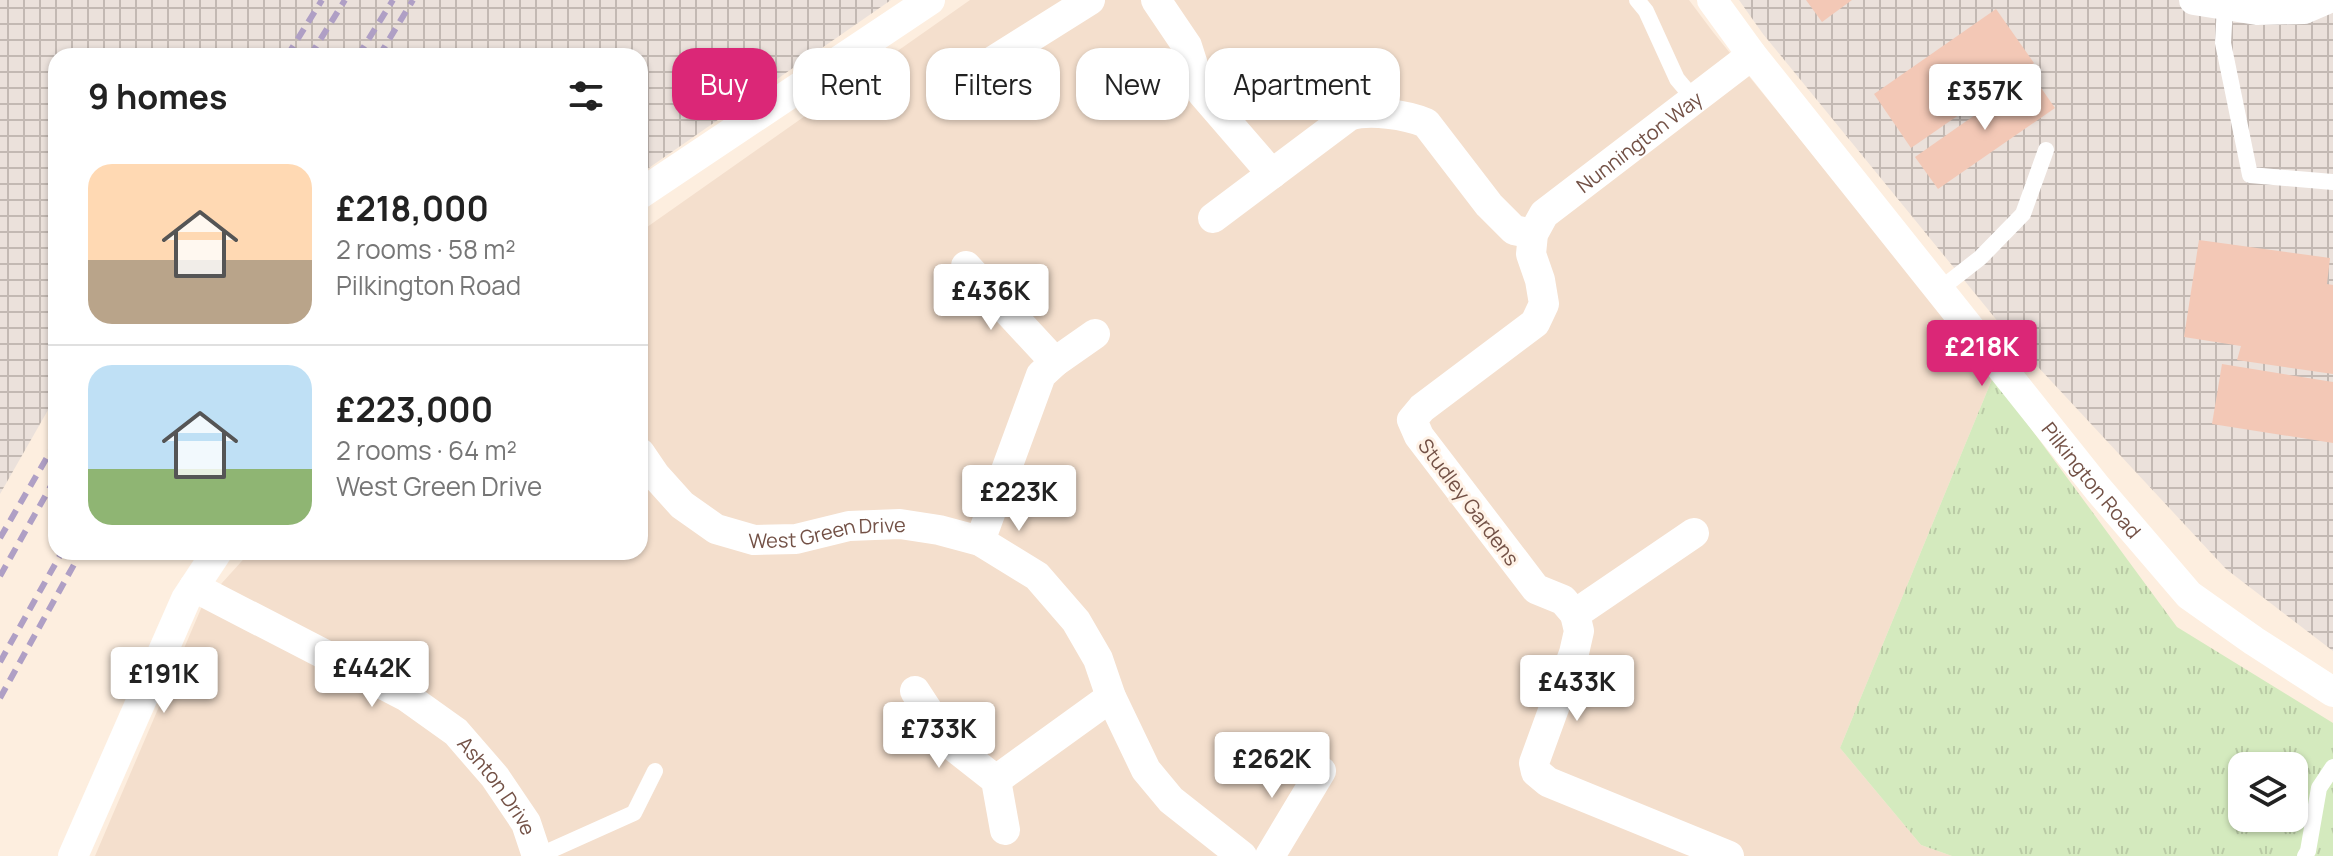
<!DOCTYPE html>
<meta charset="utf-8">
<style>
body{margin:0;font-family:Manrope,sans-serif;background:#f2f2f2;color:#222;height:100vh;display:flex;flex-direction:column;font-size:30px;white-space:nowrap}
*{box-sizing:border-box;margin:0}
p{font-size:26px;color:#767676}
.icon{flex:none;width:44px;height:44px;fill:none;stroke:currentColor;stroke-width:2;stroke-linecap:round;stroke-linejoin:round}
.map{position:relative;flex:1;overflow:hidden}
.drawer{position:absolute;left:48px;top:48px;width:600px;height:512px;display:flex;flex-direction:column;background:#fff;border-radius:24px;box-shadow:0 2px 6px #0004}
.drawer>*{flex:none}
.hud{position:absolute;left:672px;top:48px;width:760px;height:72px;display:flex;gap:16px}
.tools{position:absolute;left:2228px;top:752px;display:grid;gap:16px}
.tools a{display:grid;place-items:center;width:80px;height:80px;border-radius:16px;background:#fff;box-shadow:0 2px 6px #0004;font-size:40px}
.price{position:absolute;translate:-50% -68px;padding:0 18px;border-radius:8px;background:#fff;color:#222;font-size:26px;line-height:52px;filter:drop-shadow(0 2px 4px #0008)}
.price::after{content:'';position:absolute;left:50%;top:48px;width:24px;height:18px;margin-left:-12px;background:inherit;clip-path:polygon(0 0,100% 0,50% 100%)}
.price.current{background:#db2777;color:#fff}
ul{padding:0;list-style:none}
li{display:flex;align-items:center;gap:24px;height:200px;padding:0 40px}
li+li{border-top:2px solid #e0e0e0}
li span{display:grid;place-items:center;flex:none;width:224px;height:160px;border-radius:24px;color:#555}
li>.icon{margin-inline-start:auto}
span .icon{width:96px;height:96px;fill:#fffc;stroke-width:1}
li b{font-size:34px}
h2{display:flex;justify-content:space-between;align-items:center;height:96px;padding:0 40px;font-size:34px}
.pill{padding:0 28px;border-radius:24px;background:#fff;box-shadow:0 2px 6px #0004;font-size:28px;line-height:72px}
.pill.current{background:#db2777;color:#fff}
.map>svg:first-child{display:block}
.residential{fill:#f4dfcd}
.industrial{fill:url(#industrial-grid)}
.grass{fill:url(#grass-tufts);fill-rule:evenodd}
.building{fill:#f3c8b6}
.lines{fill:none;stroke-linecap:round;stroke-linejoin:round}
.service{stroke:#fff;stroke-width:16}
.minor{stroke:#fff;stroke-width:30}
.rail{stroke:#af9fc5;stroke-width:6;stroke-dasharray:12 8;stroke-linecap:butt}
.labels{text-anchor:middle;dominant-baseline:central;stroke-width:6;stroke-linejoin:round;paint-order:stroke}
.street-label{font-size:20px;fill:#735146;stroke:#fff2e6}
</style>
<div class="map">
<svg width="2333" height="856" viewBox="0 0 2333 856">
<defs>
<pattern id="industrial-grid" width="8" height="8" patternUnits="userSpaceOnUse" patternTransform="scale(2)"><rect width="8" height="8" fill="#ebe1db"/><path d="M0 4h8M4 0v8" fill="none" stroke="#c3b9b3"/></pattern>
<pattern id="grass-tufts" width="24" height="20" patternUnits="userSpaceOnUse" patternTransform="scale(2)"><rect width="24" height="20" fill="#d4eabe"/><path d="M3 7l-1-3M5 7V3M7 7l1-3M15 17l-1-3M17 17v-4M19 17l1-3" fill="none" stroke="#b9caa5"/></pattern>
</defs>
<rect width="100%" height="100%" fill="#fdeedf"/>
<polygon class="residential" points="970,0 1689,0 1713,32 1993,377 1840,748 1921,845 1952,856 95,856 203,604 250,552 640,552 640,232"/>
<g class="industrial">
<polygon points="0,0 891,0 640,174 640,56 56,56 56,396 0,494"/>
<polygon points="1739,0 2333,0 2333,651 2226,569 2013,340 1763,34"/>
</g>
<path class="grass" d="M1993,377L2177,627L2333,723V856H1952L1921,845L1840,748ZM2242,766H2294V818H2242Z"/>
<g class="building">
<polygon points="1806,0 1852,0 1822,22"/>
<polygon points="1996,9 2034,63 1911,148 1874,94"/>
<polygon points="2032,75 2055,108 1938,189 1915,157"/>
<polygon points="2199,240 2330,258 2327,284 2333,285 2333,374 2237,360 2241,346 2184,337"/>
<polygon points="2222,364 2333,382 2333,443 2212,424"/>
</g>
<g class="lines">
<g class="service">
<polyline points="1637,0 1646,11 1677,79 1694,99"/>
<polyline points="2225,6 2223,43 2250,175 2333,182"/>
<polyline points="1939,290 1980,258 2023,214 2046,150"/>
<polyline points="538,856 634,813 655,771"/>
<polyline points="2305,856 2308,851 2319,788 2333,767"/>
</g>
<g class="minor">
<polyline points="1156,0 1187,46 1202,93 1272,174"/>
<path id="s1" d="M1712,0L1752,55L2098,489L2189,595L2254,641L2333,692"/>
<polyline points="2194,0 2257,10 2304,9 2325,0"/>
<polyline points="993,61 1090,0"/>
<polyline points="640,194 930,0"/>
<path d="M1213,218L1349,116C1369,109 1407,115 1426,123L1489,205L1514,230L1533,234"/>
<polyline points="966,266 1055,362"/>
<path id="s2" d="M640,453L655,475L682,505L716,529L754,540L796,539L849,526L900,524L939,530L980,541L1037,576L1076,621L1098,659L1111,697L1146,770L1171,800L1242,856"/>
<polyline points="1694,533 1575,614 1579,631 1574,653 1534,763 1536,772 1548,782 1729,856"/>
<polyline points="980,541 1041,375 1055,362 1095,334"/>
<path id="s3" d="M194,587L407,697L456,732L495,777L526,823L537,856"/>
<path id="s4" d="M1575,614L1563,600L1536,589L1419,436L1412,420L1422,408L1535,323L1544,304L1540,280L1531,254L1533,234L1544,214L1752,55"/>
<polyline points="915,691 949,743 996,780 1005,830"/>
<polyline points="996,780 1111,697"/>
<polyline points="73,856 186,599 217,552"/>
<polyline points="1270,856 1321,771"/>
</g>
<g class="rail">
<polyline points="287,56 322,0"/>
<polyline points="310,56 345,0"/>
<polyline points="358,56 393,0"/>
<polyline points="379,56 413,0"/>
<polyline points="0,538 56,442"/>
<polyline points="0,576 56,477"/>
<polyline points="0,662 62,552"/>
<polyline points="0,698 81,552"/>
</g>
</g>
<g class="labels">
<g class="street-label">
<text stroke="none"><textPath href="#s4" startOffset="650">Nunnington Way</textPath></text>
<text stroke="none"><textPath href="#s1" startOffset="612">Pilkington Road</textPath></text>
<text transform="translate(1469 502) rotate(53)">Studley Gardens</text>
<text stroke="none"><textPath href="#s2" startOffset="222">West Green Drive</textPath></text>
<text stroke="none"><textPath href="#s3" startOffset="368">Ashton Drive</textPath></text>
</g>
</g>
</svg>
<div class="tools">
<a><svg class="icon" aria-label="layers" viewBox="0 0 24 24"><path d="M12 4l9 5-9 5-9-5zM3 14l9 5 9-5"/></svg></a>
</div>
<b class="price" style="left:1985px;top:132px">£357K</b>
<b class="price" style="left:991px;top:332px">£436K</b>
<b class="price current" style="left:1982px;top:388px">£218K</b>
<b class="price" style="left:1019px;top:533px">£223K</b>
<b class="price" style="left:372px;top:709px">£442K</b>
<b class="price" style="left:164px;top:715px">£191K</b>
<b class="price" style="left:1577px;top:723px">£433K</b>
<b class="price" style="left:939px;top:770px">£733K</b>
<b class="price" style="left:1272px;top:800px">£262K</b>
<div class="hud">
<a class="pill current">Buy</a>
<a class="pill">Rent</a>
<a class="pill">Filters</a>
<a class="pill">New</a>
<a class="pill">Apartment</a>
</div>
<section class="drawer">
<h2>9 homes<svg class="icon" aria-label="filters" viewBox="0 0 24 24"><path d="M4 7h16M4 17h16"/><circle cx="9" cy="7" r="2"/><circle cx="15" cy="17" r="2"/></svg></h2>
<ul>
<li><span style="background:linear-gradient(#ffd9b3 60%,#b9a48a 0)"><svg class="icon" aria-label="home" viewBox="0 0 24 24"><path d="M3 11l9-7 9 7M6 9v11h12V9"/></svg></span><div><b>£218,000</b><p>2 rooms · 58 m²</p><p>Pilkington Road</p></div></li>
<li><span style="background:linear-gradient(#bfe0f5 65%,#8fb573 0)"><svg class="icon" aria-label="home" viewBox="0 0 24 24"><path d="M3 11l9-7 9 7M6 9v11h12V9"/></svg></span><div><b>£223,000</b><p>2 rooms · 64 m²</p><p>West Green Drive</p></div></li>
</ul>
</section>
</div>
